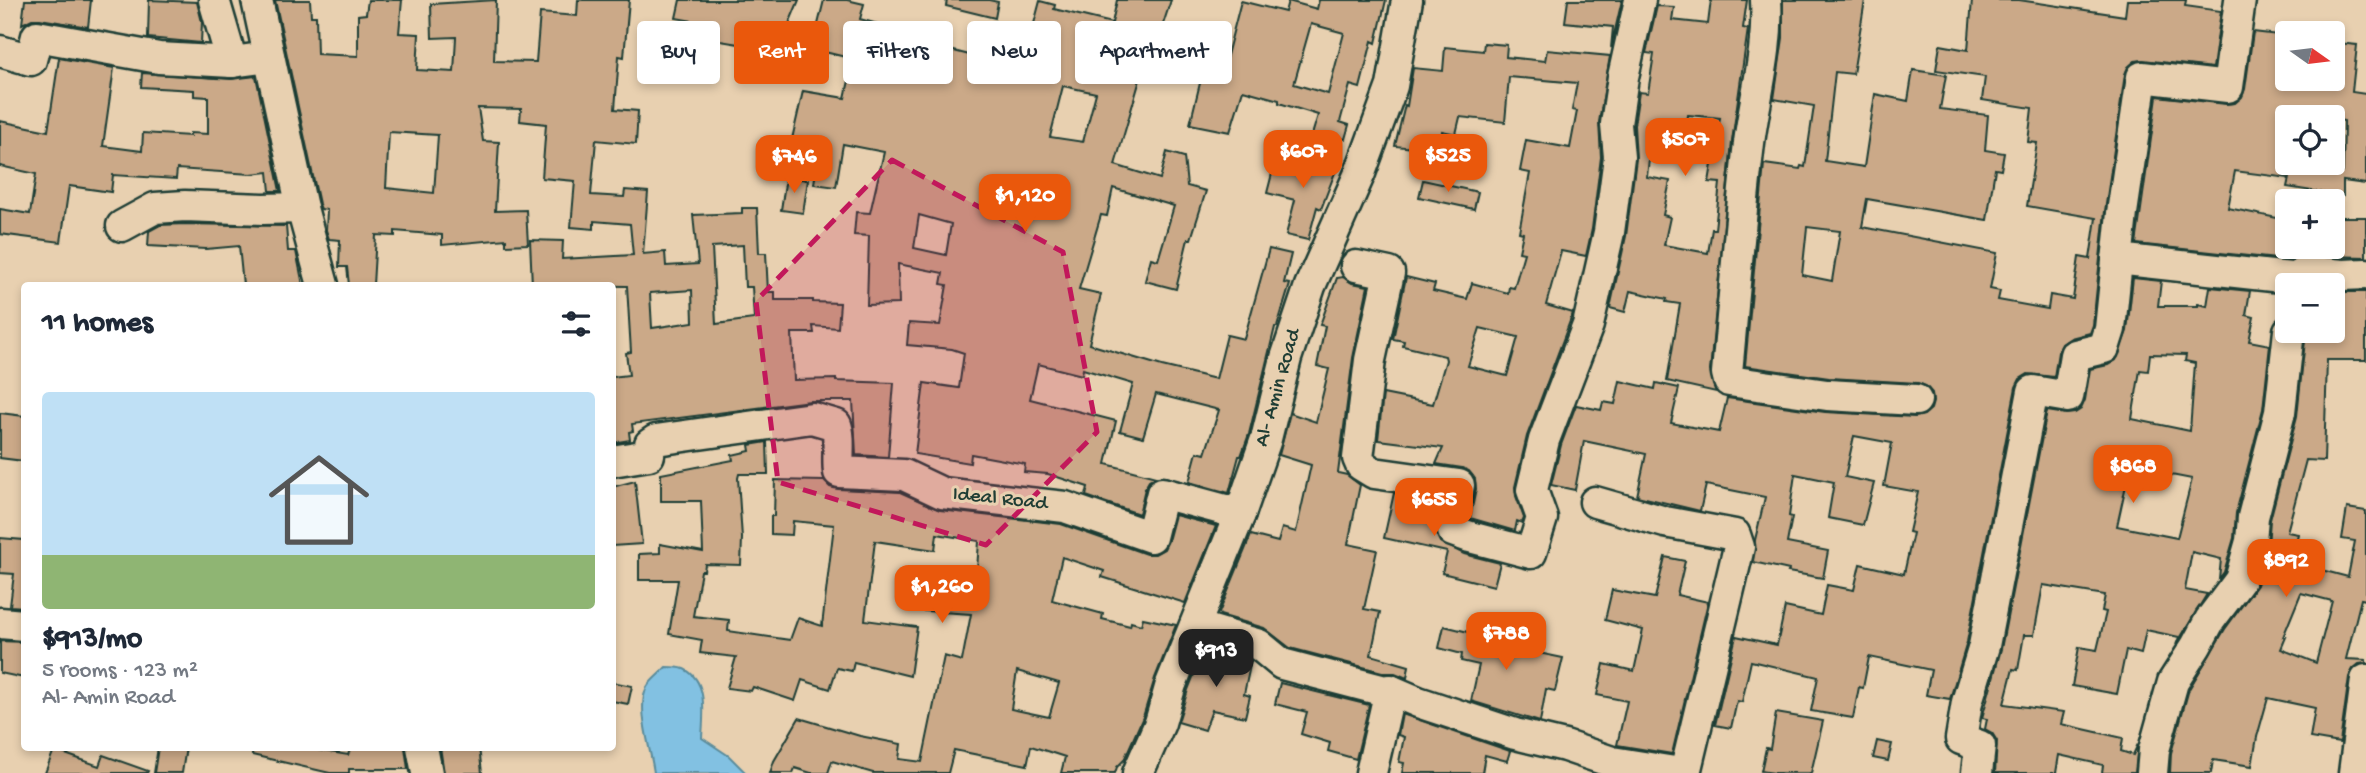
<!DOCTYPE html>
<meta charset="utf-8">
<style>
body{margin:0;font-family:"Gochi Hand",sans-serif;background:#f6f6f7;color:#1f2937;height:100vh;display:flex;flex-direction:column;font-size:26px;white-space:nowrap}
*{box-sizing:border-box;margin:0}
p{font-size:23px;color:#747a83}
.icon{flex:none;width:38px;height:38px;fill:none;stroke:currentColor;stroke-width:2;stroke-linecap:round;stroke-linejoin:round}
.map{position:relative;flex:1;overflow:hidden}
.side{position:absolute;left:21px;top:282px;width:595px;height:469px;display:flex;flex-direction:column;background:#fff;border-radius:7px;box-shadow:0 4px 10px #0003}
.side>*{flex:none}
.hud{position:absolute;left:637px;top:21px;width:665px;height:63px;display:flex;gap:14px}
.needle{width:46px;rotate:104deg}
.buttons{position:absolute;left:2275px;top:21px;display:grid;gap:14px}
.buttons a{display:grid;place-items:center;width:70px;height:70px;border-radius:7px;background:#fff;box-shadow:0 4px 10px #0003;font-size:35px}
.price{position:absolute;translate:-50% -60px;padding:0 16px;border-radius:14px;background:#ea580c;color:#fff;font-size:23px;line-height:46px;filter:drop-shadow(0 2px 4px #0008)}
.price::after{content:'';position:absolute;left:50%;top:42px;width:21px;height:16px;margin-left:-10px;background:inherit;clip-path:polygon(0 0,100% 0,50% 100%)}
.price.current{background:#222;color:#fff}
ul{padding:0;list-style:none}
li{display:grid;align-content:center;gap:14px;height:371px;padding:0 21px}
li+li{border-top:2px solid #e0e1e3}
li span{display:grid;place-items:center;height:217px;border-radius:7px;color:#555}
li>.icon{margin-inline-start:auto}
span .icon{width:126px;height:126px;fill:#fffc;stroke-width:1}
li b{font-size:30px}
h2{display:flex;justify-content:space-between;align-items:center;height:84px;padding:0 21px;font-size:30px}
.pill{padding:0 24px;border-radius:7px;background:#fff;box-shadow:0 4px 10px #0003;font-size:24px;line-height:63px}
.pill.current{background:#ea580c;color:#fff}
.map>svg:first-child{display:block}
.water{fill:#82c1e2;stroke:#5a8c9c;stroke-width:2}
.building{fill:#cba988;stroke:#1f3d34;stroke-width:2;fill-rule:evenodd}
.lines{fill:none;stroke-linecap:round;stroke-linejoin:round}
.minor-casing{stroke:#1f3d34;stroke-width:35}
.minor{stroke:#e8d0b0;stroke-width:30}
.marked{fill:#c2185b;fill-opacity:0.2;stroke:#c2185b;stroke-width:5;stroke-dasharray:14 9;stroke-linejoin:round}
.labels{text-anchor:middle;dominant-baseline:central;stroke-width:6;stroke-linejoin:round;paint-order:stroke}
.street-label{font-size:21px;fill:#1f3d34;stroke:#e8d0b0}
</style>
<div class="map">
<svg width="2366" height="773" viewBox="0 0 2366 773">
<rect width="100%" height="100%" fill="#e8d0b0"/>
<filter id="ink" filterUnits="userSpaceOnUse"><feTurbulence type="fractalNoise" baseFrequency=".0143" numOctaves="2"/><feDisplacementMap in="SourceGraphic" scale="14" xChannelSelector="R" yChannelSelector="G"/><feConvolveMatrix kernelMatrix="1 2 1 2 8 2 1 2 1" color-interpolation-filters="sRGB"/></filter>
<g filter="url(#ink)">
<path class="water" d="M666,667C671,667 679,667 684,669C709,681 703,715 702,738L729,756L746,773H654C651,749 636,708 647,687C651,680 661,673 666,667Z"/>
<g class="building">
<polygon points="25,0 91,0 88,27 40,19 32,19 22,24"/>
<polygon points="149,0 197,2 202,22 201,43 148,38"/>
<path d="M275,0H310L311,16H316L317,54L358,56V15L366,14L368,0H402L399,33L419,34L417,70L454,72L456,37L432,38L431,4L496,0L494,61L536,62L540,13L577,16L578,0H629L624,57L619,56L615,109L638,111L636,144L596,140L591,195L624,197L625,190L648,192L643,254L665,252L666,266L698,264L693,215L742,213V208H757L759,253H766L768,292H775V300H813V302L840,303L838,328L813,326L814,333H792L794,380L836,379V381L894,383L888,457L856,455L853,401H810L632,424L633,431L629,432L630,440L612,443V377L629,375L626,353L631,352L627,286L532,285L530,240L563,241L562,259L633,255L630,224L594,221V229L571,227L575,181L542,178L546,124L520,121L521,109L478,108L483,141L499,142L495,211L526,210L528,244L506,245V239L442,245V235L395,231V236L376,235L373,285H349L347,267H339L340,240L329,239L326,230L327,210L321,209L319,204ZM389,132L438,135L434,193L386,188ZM743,245L745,287H752L754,319L716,324L712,247ZM692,290L693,322L652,328L650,293Z"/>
<polygon points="680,0 799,0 783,38 776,78 759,73 763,48 702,38 704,23 676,18"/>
<path d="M824,0H847L864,4L860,19L888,27L884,40L924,53L928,38L943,42L942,48L985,59L988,44L1026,54L1040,1L1055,5L1054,9L1112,23L1117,0H1171L1149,67L1144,66L1115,165L1160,179L1167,152L1184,157L1187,186L1206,191L1191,239H1188L1176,289L1145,281L1151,258L1158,260L1174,206L1113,188L1107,216L1101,215L1079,289L1101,294L1089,344L1162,366L1216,379L1227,335L1244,339L1269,249L1291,254L1284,283L1290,284L1277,327H1275L1249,434L1241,456H1239L1229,493L1189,482L1197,452L1205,454L1219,410L1156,394L1143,437L1120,431L1133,384L1083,369L1082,375L1038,364L1030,399L1116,421L1106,464L1156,477L1149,481L1145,488L1139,514L1086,496L1088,487L1048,474L1024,472L1025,464L971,454L970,463L915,454L924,383L959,388L964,353L952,349L907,345L909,323L940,325L947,285L941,284L943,273L898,264L899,304L867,305L869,236L854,235L856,212L870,213L884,152L843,144L836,187L814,184L820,144L792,139L803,91L845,98L854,59L812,49ZM1063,86L1096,93L1083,142L1050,137ZM919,215L951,224L946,255L914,248Z"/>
<polygon points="947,0 989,0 998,2 995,18 946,6"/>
<path d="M1319,0H1386L1376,43L1372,41L1360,88L1350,85L1340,122L1349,125L1345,139L1312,135L1318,115L1279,103V100L1243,90L1230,132L1190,124L1201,79L1192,76L1197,56L1225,63L1241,1L1285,12L1288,1L1317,9ZM1311,24L1344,33L1328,94L1294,84Z"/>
<polygon points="1568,0 1622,0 1611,48 1613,27 1565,22"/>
<path d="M1711,0H1747L1743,28L1748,29L1732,141L1710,371L1716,392L1667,381L1680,304L1666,302L1667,299L1630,291L1625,312L1610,308L1626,236L1636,159L1634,125L1639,92L1648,93L1654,54L1646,53L1657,6L1674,7L1672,20L1708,24ZM1688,115L1720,118L1709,182L1720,183L1715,229H1712L1708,253L1664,245L1670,217L1663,215L1670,181L1647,177L1651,141L1684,144Z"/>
<path d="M1783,0H1865L1853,74L1835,72L1825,161L1864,167L1875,94L1908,101L1913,70L1946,75L1940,109L1988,115L1985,150L2004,153L2001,170L1995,169L1987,220L1867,199L1862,227L1997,253L1990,289L2000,291L1998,300L2048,309L2050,295L2073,299L2079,257L2090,259L2096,218L2027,206L2037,143L2028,142L2032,108L1982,100L1985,77L1936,70L1940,45L1968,50L1972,0H2019L2125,16L2127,0H2186L2185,6L2221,11L2213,68L2143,60L2135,61L2128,67L2125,74L2105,211L2093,325L2090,333L2071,338L2062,344L2058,352L2054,377L2028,374L2020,379L2016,387L1967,642L1950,699L1926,695L1931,670L1869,657L1863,688L1859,687L1853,718L1811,711L1818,677L1751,661L1742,702L1737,701L1731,728L1715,725L1736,636L1777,645L1785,607L1821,615L1827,585L1854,590L1860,564L1904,574L1913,533L1909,532L1918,492L1884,486L1892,443L1854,436L1845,477L1874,483L1863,525L1828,518L1834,482L1795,474L1789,516L1792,517L1787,543L1828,551L1823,578L1788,572L1789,570L1753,562L1755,540L1765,497L1706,485L1700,511L1637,496L1646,454L1584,441L1575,490L1551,485L1561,445L1576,405L1601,410L1603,402L1615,404L1620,381L1655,389L1656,383L1679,388L1671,423L1719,432L1727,398L1825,412L1915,417L1924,415L1931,409L1933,402L1932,393L1926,386L1918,383L1829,378L1745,366L1764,164L1800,169L1801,166L1805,167L1814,106L1774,99L1783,38ZM1807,227L1840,231L1832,281L1802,275Z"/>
<path d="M2253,32L2287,36L2286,79H2333L2338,43L2357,45L2352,92L2366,94V184L2343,181V196L2287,187L2289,178L2235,171L2228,208L2287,220L2286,260L2136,244L2157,96L2226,104L2235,103L2242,97L2245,89ZM2287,112L2333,117V119L2344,121L2343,173V166L2322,163H2287Z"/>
<path d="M1484,43L1507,45L1506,57L1545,61L1547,50L1610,56L1599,122L1601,157L1592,229L1586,256L1561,251L1546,305L1573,313L1527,436L1515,487L1516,496L1524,518L1522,523L1517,521L1515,531L1470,518L1476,489L1475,479L1469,471L1462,468L1436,464L1443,448L1378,440L1383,394L1433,404L1446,360L1445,356L1403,346L1404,341L1393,339L1406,277L1435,284L1433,291L1467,299L1472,283L1508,293L1509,287L1514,288L1524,253L1519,252L1523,233L1519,232L1530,173L1520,171L1526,140L1570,148L1577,111L1572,110L1577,83L1509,77L1505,122L1460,117L1456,134L1442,131L1440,151L1395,146L1405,105L1407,106L1413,68L1443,71L1445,47L1483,51ZM1480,328L1518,337L1507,376L1468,366Z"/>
<polygon points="59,58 114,68 103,146 142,151 143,133 190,136 190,133 208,134 208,97 194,96 194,90 141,87 142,73 231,79 256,76 280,191 270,191 268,172 251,174 177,169 176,179 113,175 111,192 69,186 61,242 0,234 0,209 30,214 36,174 0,166 0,121 48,131"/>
<polygon points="1307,155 1339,162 1321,209 1317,207 1308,240 1286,235 1295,200 1267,193 1276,158 1304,163"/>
<polygon points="786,177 808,180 803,213 781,210"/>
<polygon points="1423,180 1478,192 1474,209 1419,197"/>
<polygon points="2333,217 2366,217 2366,257 2326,256 2328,247 2333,247"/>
<polygon points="185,224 286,226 288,251 296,251 303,285 243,285 239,246 206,249 148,246 149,231 160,225"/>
<polygon points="1343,277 1352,283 1368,286 1353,358 1338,473 1347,475 1360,485 1348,544 1377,550 1364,609 1380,612 1371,655 1409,666 1407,678 1395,673 1386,673 1290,648 1264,628 1220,615 1219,613 1251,535 1278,542 1282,528 1296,532 1311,465 1279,455 1290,413 1316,422 1329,369 1317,366 1325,326 1320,325 1337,278"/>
<path d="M2133,278L2161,281L2158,306H2198V304L2207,306L2210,287L2250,291L2246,315L2254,317L2249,341L2270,345L2263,409L2236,513L2234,538L2224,572L2219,579L2221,559L2192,552L2185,590L2207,594L2176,645L2179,637L2146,630L2141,654L2126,650L2117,694L2072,686L2079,647L2097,650L2106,612L2102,611L2105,595L2043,585L2034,635H2024L2018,670L2013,669L2004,704L2064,712L2061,724L2123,738L2121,751L2133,755L2138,744L2135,773H2102L2103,765L2059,755L2056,773H1995L1997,741L1992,733L1985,729L1987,719L1982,718L2001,649L2047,411L2066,414L2075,413L2081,409L2085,400L2090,369L2108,365L2116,360L2127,331ZM2150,354L2186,355L2185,361L2195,363L2190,431L2132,419L2140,370L2148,371ZM2130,467L2192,479L2177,538L2117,526Z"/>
<path d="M2333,292H2366V360H2327L2324,461L2306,460L2287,532L2298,534L2291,562L2348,577L2355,541L2342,539L2347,508L2366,511V600L2361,599L2346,659L2366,660V663L2359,664L2353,669L2349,677L2340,743L2310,738L2315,708L2268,698L2257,737L2252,766L2213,760L2211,773H2170L2171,753L2189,689L2225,629L2257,585L2268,546L2270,520L2297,416L2306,331H2333ZM2301,593L2332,601L2316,663L2281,649L2286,637H2283Z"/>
<polygon points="0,413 24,416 24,461 0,458"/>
<path d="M767,442L768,474H739L738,478L742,538L741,565L705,564L704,571H701L693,616L729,620L728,631L790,640L798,618L822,626L834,525L793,521L792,535L771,534V516H774L775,480L824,481L830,487L838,489L900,492L940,510L1061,524L1146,554H1155L1164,549L1168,541L1175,515L1216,526L1185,603L1102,577L1104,571L1062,557L1052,600L1103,614L1102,619L1130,626L1131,622L1141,625L1143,618L1176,625L1155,678L1143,717L1124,760L1117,767L1115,773H1061L1065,757L1031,746L1027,765L954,750L948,773H873L832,761L828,773H811L795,768L793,773H770L774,761L799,718L860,736L901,744L899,759L922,762L944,656L962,661L971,614L912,610L916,581L917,579L976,584L979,541L937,534L935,550L875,541L865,620L917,627L910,676L854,662L852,671L837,668L830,689L802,680L795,701L753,687L751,691L727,688L736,657L700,653L702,640L669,634L678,580H639V554L660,553V544L703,552L701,501H661V474L733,460L732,455L750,451L749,445ZM1017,671L1059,683L1049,717L1011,709Z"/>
<polygon points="635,481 642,544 612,546 612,487"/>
<polygon points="1394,493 1438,500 1434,527 1440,542 1464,554 1500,563 1494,586 1442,573 1447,552 1384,538"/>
<polygon points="0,538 24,540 24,607 10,606 14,574 0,573"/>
<polygon points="1665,557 1685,561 1677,595 1708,602 1672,754 1617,745 1627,701 1597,695 1604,664 1634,671 1643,630 1605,620 1612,590 1655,598"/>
<polygon points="1444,626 1513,643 1513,645 1535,650 1534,652 1563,658 1555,691 1546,689 1540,722 1471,701 1479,665 1461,661 1462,654 1439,648"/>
<polygon points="0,641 24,642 24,678 0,673"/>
<polygon points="1205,647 1251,661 1244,694 1250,696 1245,717 1212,710 1205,730 1178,722 1188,690"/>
<polygon points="612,682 632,686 628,704 612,701"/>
<polygon points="1280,683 1369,705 1356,759 1328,751 1330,743 1301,734 1307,712 1275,704"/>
<polygon points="1776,713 1823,721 1811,773 1774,773 1761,771 1766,748 1770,749"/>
<polygon points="1402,714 1510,751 1507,761 1485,755 1482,773 1402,773 1404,763 1399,762 1404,737 1398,735"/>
<polygon points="1877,741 1892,744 1888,761 1873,758"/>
<polygon points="158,747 186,747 182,773 154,773"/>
<polygon points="253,747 299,747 348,755 351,747 405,747 408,769 349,769 349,773 330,773 252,755"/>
<polygon points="440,747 479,747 482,773 444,773"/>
<polygon points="54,750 99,766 103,755 148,771 147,773 45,773"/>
</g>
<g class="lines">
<defs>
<g id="minor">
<polyline points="214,0 232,62"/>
<polyline points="257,0 302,208 323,285"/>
<path d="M1766,0C1769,49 1755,96 1749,143C1740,220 1734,297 1727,373L1729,381L1827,395L1916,400"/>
<polyline points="0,51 31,60 37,36 159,58 232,62 269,57"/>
<polyline points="122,226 155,208 185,206 263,209 302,208"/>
<polyline points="2117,259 2300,279"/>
<polyline points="1356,266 1389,273 1370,360 1358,458 1361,465 1374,473 1459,485 1451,523 1453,531 1470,537 1531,553 1542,518 1532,490 1544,440 1588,325 1609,232 1619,157 1616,124 1623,77 1640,0"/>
<polyline points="2298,285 2302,274 2312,272 2343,275 2366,274"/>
<path d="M612,461L649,455L650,444L656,440L812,418L836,425C841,438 837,457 839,472L904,475L942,493L1065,507L1151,537L1162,493L1240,514"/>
<polyline points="1595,502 1665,522 1735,535 1739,547 1685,773"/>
<polyline points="0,623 24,625"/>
<polyline points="1195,626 1259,645 1282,664 1385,691 1390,690 1418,702 1515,734 1565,746 1612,762 1681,773"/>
<polyline points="422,747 427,773"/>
<polyline points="1138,773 1160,723 1171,684 1240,514 1266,439 1286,358 1310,286 1360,173 1392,86 1407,0"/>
<polyline points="1371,773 1390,690"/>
<polyline points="1977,773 1980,746 1961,739 1967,702 1984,646 2033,391 2068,397 2075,355 2104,348 2110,329 2122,213 2142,77 2228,87 2240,0"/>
<polyline points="2152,773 2154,750 2173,682 2196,646 2210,620 2240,580 2251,541 2253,517 2280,412 2289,331"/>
<polyline points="2354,773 2366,680"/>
</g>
</defs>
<use href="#minor" class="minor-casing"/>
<use href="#minor" class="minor"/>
</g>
</g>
<path class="marked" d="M892,160L1063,252L1097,432L986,545L778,482L756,301Z"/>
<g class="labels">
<g class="street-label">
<text transform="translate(1279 388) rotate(-74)">Al- Amin Road</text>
<text transform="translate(1000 500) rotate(6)">Ideal Road</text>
</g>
</g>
</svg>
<div class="buttons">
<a><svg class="needle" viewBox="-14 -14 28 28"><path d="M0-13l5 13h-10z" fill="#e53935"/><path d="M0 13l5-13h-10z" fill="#747a83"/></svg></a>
<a><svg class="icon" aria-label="locate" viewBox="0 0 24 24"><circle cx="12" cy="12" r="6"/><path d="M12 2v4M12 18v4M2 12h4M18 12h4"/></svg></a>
<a>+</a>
<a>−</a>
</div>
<b class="price" style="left:1685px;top:178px">$507</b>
<b class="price" style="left:1303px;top:190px">$607</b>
<b class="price" style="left:1448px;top:194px">$525</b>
<b class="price" style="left:794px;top:195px">$746</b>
<b class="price" style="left:1025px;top:234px">$1,120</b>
<b class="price" style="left:2133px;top:505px">$868</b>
<b class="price" style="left:1434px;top:538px">$655</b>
<b class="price" style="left:2286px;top:599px">$892</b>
<b class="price" style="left:942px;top:625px">$1,260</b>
<b class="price" style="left:1506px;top:672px">$788</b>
<b class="price current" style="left:1216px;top:689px">$913</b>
<div class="hud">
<a class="pill">Buy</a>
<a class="pill current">Rent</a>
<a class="pill">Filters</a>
<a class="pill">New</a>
<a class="pill">Apartment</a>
</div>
<section class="side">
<h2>11 homes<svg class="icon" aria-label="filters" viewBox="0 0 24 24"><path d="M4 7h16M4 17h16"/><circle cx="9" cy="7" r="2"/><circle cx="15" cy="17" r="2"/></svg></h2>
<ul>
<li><span style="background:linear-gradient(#bfe0f5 75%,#8fb573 0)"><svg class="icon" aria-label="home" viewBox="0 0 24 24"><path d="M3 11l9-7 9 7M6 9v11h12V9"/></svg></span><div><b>$913/mo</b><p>5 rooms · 123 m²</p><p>Al- Amin Road</p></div></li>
</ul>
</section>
</div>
